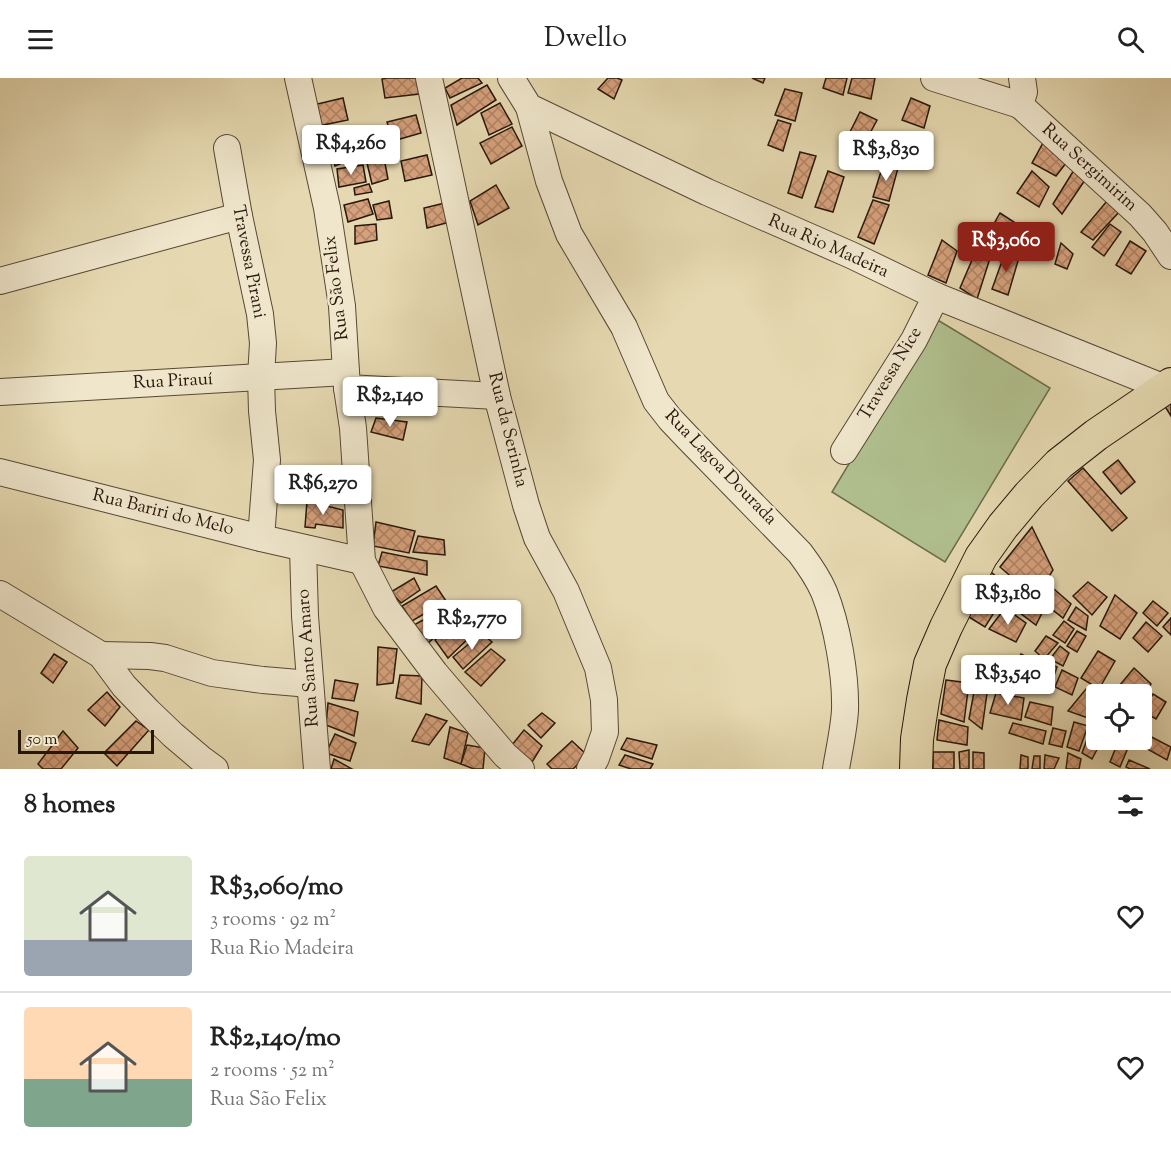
<!DOCTYPE html>
<meta charset="utf-8">
<style>
body{margin:0;font-family:"Sorts Mill Goudy",serif;background:#f6f6f6;color:#222;height:100vh;display:flex;flex-direction:column;font-size:22px;white-space:nowrap}
*{box-sizing:border-box;margin:0}
p{font-size:20px;color:#767676}
.icon{flex:none;width:33px;height:33px;fill:none;stroke:currentColor;stroke-width:2;stroke-linecap:round;stroke-linejoin:round}
.map{position:relative;height:691px;overflow:hidden}
.drawer{display:flex;flex-direction:column;background:#fff;flex:1}
.drawer>*{flex:none}
.fabs{position:absolute;left:1086px;top:606px;display:grid;gap:12px}
.fabs a{display:grid;place-items:center;width:66px;height:66px;border-radius:6px;background:#fff;box-shadow:0 6px 24px #0002;font-size:30px}
.scale{position:absolute;left:18px;bottom:15px;width:136px;box-sizing:border-box;padding-left:6px;border:3px solid #27170a;border-top:0;font-size:16px;line-height:21px;white-space:nowrap;color:#27170a;-webkit-text-stroke:4px #efe6cc;paint-order:stroke}
.price{position:absolute;translate:-50% -51px;padding:0 14px;border-radius:6px;background:#fff;color:#222;font-size:20px;line-height:39px;filter:drop-shadow(0 2px 3px #0008)}
.price::after{content:'';position:absolute;left:50%;top:36px;width:18px;height:14px;margin-left:-9px;background:inherit;clip-path:polygon(0 0,100% 0,50% 100%)}
.price.selected{background:#8f2418;color:#fff}
ul{padding:0;list-style:none}
li{display:flex;align-items:center;gap:18px;height:150px;padding:0 24px}
li+li{border-top:2px solid #e0e0e0}
li span{display:grid;place-items:center;flex:none;width:168px;height:120px;border-radius:6px;color:#555}
li>.icon{margin-inline-start:auto}
span .icon{width:72px;height:72px;fill:#fffc;stroke-width:1}
li b{font-size:26px}
h2{display:flex;justify-content:space-between;align-items:center;height:72px;padding:0 24px;font-size:26px}
header{display:flex;justify-content:space-between;align-items:center;height:78px;padding:0 24px;background:#fff;font-size:27px;font-weight:600}
.map>svg:first-child{display:block}
.pitch{fill:#b1c08f;stroke:#6c6c4c;stroke-width:1.5}
.building{fill:url(#building-cross-hatch);stroke:#27170a;stroke-width:1.5}
.lines{fill:none;stroke-linecap:round;stroke-linejoin:round}
.minor-casing{stroke:#574834;stroke-width:28}
.major-casing{stroke:#27170a;stroke-width:34}
.minor{stroke:#efe6cc;stroke-width:26}
.major{stroke:#e6d9b1;stroke-width:32}
.labels{text-anchor:middle;dominant-baseline:central;stroke-width:5;stroke-linejoin:round;paint-order:stroke}
.street-label{font-size:18px;fill:#27170a;stroke:#efe6cc}
</style>
<header><svg class="icon" aria-label="menu" viewBox="0 0 24 24"><path d="M4 6h16M4 12h16M4 18h16"/></svg>Dwello<svg class="icon" aria-label="search" viewBox="0 0 24 24"><circle cx="10" cy="10" r="6"/><path d="M15 15l6 6"/></svg></header>
<div class="map">
<svg width="1171" height="691" viewBox="0 0 1171 691">
<defs>
<pattern id="building-cross-hatch" width="8" height="8" patternUnits="userSpaceOnUse" patternTransform="scale(1.5)"><rect width="8" height="8" fill="#d6a17c"/><path d="M0 0l8 8M0 8l8-8" fill="none" stroke="#ae8264"/></pattern>
</defs>
<rect width="100%" height="100%" fill="#e6d9b1"/>
<filter id="stains"><feTurbulence type="fractalNoise" baseFrequency=".00333" numOctaves="4"/><feColorMatrix values="0 0 0 0 .2 0 0 0 0 .09 0 0 0 0 .02 0 0 0 .5 -.17"/></filter>
<radialGradient id="worn" r=".72"><stop offset=".6" stop-color="#630" stop-opacity="0"/><stop offset="1" stop-color="#630" stop-opacity=".3"/></radialGradient>
<polygon class="pitch" points="936,241 1050,310 945,484 832,414"/>
<g class="building">
<polygon points="387,0 417,0 419,16 385,20 382,1"/>
<polygon points="462,0 478,0 482,5 450,20 445,10"/>
<polygon points="608,0 617,0 622,2 614,21 598,11"/>
<polygon points="752,0 765,0 763,5"/>
<polygon points="826,0 847,0 843,17 823,10"/>
<polygon points="852,0 875,0 871,21 848,15"/>
<polygon points="487,7 496,22 457,47 451,27"/>
<polygon points="785,11 802,15 795,43 775,37"/>
<polygon points="343,20 348,42 318,48 313,27"/>
<polygon points="911,20 930,28 924,50 902,42"/>
<polygon points="500,25 512,46 489,57 481,35"/>
<polygon points="860,34 877,42 861,72 845,64"/>
<polygon points="416,37 421,55 393,63 387,44"/>
<polygon points="778,42 791,46 783,73 768,67"/>
<polygon points="512,49 522,68 491,86 480,65"/>
<polygon points="378,53 380,75 360,75 357,57"/>
<polygon points="352,56 354,80 335,88 329,64"/>
<polygon points="1043,65 1066,85 1056,98 1032,85"/>
<polygon points="800,74 816,78 802,120 788,115"/>
<polygon points="427,77 432,97 405,103 401,83"/>
<polygon points="384,80 388,101 372,106 367,85"/>
<polygon points="884,84 898,90 889,123 873,119"/>
<polygon points="363,87 366,104 339,109 337,91"/>
<polygon points="1074,92 1085,102 1062,136 1053,126"/>
<polygon points="828,93 844,99 833,134 815,129"/>
<polygon points="1032,93 1049,109 1039,129 1017,115"/>
<polygon points="369,106 372,114 355,117 354,110"/>
<polygon points="496,107 509,130 478,147 470,123"/>
<polygon points="368,121 373,136 348,144 344,127"/>
<polygon points="873,122 889,127 874,166 858,159"/>
<polygon points="389,123 392,140 377,142 373,127"/>
<polygon points="1107,123 1120,133 1093,162 1081,154"/>
<polygon points="449,124 454,143 427,150 424,130"/>
<polygon points="1000,135 1017,146 1000,176 983,165"/>
<polygon points="376,146 377,162 355,166 355,148"/>
<polygon points="1110,146 1121,154 1104,178 1092,169"/>
<polygon points="942,162 957,173 946,205 928,197"/>
<polygon points="1130,163 1146,173 1131,196 1116,187"/>
<polygon points="1061,165 1073,176 1067,191 1055,186"/>
<polygon points="978,168 992,174 977,221 960,210"/>
<polygon points="1006,172 1020,176 1008,217 992,211"/>
<polygon points="1171,316 1171,338 1161,322"/>
<polygon points="376,340 407,344 403,362 371,354"/>
<polygon points="1118,382 1135,404 1121,416 1103,394"/>
<polygon points="1083,390 1127,440 1112,453 1068,403"/>
<polygon points="307,423 343,432 343,450 316,446 315,450 305,449"/>
<polygon points="376,444 415,453 409,475 373,468"/>
<polygon points="1032,449 1053,492 1036,520 1000,489"/>
<polygon points="418,458 444,462 445,477 413,474"/>
<polygon points="382,474 427,483 427,497 378,488"/>
<polygon points="991,494 1006,507 998,521 983,507"/>
<polygon points="414,500 420,512 401,525 391,514"/>
<polygon points="1088,504 1107,519 1092,537 1073,518"/>
<polygon points="436,508 446,523 412,543 402,528"/>
<polygon points="980,511 1000,525 985,549 964,536"/>
<polygon points="1054,511 1071,526 1063,540 1044,525"/>
<polygon points="1019,514 1043,533 1036,547 1008,526"/>
<polygon points="1115,517 1137,535 1120,561 1100,548"/>
<polygon points="1153,523 1168,535 1157,548 1143,535"/>
<polygon points="452,526 458,538 427,566 414,547"/>
<polygon points="1076,529 1088,538 1086,552 1068,542"/>
<polygon points="1005,530 1026,545 1016,564 989,551"/>
<polygon points="1171,540 1171,557 1163,549"/>
<polygon points="462,541 476,553 448,580 435,562"/>
<polygon points="1064,543 1074,551 1065,565 1053,557"/>
<polygon points="1146,544 1162,558 1148,574 1133,560"/>
<polygon points="1077,553 1086,558 1077,574 1067,568"/>
<polygon points="482,555 492,564 463,591 453,579"/>
<polygon points="1046,558 1058,565 1044,581 1035,573"/>
<polygon points="1060,568 1069,575 1063,588 1050,581"/>
<polygon points="378,569 397,571 393,605 377,607"/>
<polygon points="491,571 505,582 481,608 465,594"/>
<polygon points="1098,573 1115,583 1099,611 1081,600"/>
<polygon points="54,576 67,584 53,605 41,595"/>
<polygon points="1021,576 1036,584 1026,608 1010,599"/>
<polygon points="990,582 1009,591 1006,602 986,597"/>
<polygon points="1043,584 1057,589 1050,609 1034,605"/>
<polygon points="1134,590 1151,606 1142,624 1142,616 1118,616 1114,614"/>
<polygon points="1062,592 1078,600 1072,617 1055,609"/>
<polygon points="400,597 422,598 421,626 396,620"/>
<polygon points="335,602 358,606 354,623 332,620"/>
<polygon points="946,602 969,605 964,644 941,636"/>
<polygon points="976,603 988,608 982,651 969,641"/>
<polygon points="1086,611 1093,613 1088,640 1068,633"/>
<polygon points="107,614 120,629 105,648 88,632"/>
<polygon points="996,615 1024,620 1021,642 990,635"/>
<polygon points="1153,616 1166,624 1156,641 1142,633"/>
<polygon points="1030,624 1053,629 1051,647 1025,639"/>
<polygon points="328,625 358,634 354,658 326,647"/>
<polygon points="542,635 555,645 541,660 528,647"/>
<polygon points="426,636 447,643 429,667 412,663"/>
<polygon points="939,642 968,649 967,667 937,662"/>
<polygon points="136,643 149,652 117,688 104,675"/>
<polygon points="1074,644 1088,648 1079,673 1067,669"/>
<polygon points="1013,645 1046,653 1043,666 1009,655"/>
<polygon points="450,649 468,655 461,686 444,680"/>
<polygon points="1053,650 1066,653 1062,669 1049,666"/>
<polygon points="1091,651 1096,654 1096,662 1102,662 1092,681 1082,675"/>
<polygon points="524,652 542,668 532,684 512,667"/>
<polygon points="63,653 78,670 61,691 43,691 38,686"/>
<polygon points="1142,654 1171,669 1167,682 1131,662 1142,662"/>
<polygon points="335,656 356,665 350,683 326,675"/>
<polygon points="627,660 657,667 652,681 621,671"/>
<polygon points="1119,662 1122,662 1130,665 1120,689 1110,684"/>
<polygon points="572,663 587,677 573,691 552,691 547,686"/>
<polygon points="467,667 485,670 483,691 474,691 461,686"/>
<polygon points="969,672 969,691 960,691 959,674"/>
<rect x="933" y="674" width="21" height="17"/>
<polygon points="973,674 984,675 984,691 973,691"/>
<polygon points="1068,675 1081,681 1079,691 1066,691"/>
<polygon points="625,677 653,686 650,691 631,691 619,687"/>
<polygon points="1021,677 1028,679 1028,691 1020,691"/>
<polygon points="1045,677 1059,680 1054,691 1044,691"/>
<polygon points="1034,678 1040,678 1040,691 1032,691"/>
<polygon points="334,681 352,691 331,691"/>
<polygon points="1129,682 1150,691 1130,691 1126,689"/>
</g>
<g class="lines">
<defs>
<g id="minor">
<polyline points="298,0 327,130 342,228 347,310 353,350 362,483 386,530 435,595 505,677 521,691"/>
<polyline points="429,0 497,318 526,427 537,460 566,513 598,590 604,622 605,654 596,680 590,691"/>
<polyline points="511,0 529,29 707,114 851,177 936,218 1165,310"/>
<polyline points="934,0 1020,27"/>
<polyline points="1022,0 1024,14 1020,27 1140,137 1155,154 1171,178"/>
<path d="M529,29L549,103L569,156L624,249L656,323L670,341L688,360L800,475C809,487 818,500 824,514C837,546 846,597 845,632C844,651 839,672 836,691"/>
<polyline points="227,70 239,138 260,236 263,265 261,299 262,333 267,382 261,460"/>
<polyline points="0,203 239,138"/>
<polyline points="347,310 497,318"/>
<polyline points="0,314 346,294"/>
<polyline points="844,373 914,262 936,218"/>
<polyline points="0,394 261,460 362,483"/>
<polyline points="303,470 305,538 317,691"/>
<polyline points="0,516 101,577 124,608 148,633 173,657 200,680 215,691"/>
<polyline points="101,577 150,578 165,580 212,595 263,602 310,606"/>
</g>
<polyline id="major" points="916,691 917,661 923,622 930,586 946,549 981,479 1003,448 1029,417 1059,386 1096,357 1171,306"/>
</defs>
<use href="#minor" class="minor-casing"/>
<use href="#major" class="major-casing"/>
<use href="#minor" class="minor"/>
<use href="#major" class="major"/>
</g>
<g class="labels">
<g class="street-label">
<text transform="translate(1089 90) rotate(42)">Rua Sergimirim</text>
<text transform="translate(828 169) rotate(24)">Rua Rio Madeira</text>
<text transform="translate(248 184) rotate(79)">Travessa Pirani</text>
<text transform="translate(337 210) rotate(-97)">Rua São Felix</text>
<text transform="translate(891 296) rotate(-59)">Travessa Nice</text>
<text transform="translate(173 304) rotate(-3)">Rua Pirauí</text>
<text transform="translate(507 352) rotate(76)">Rua da Serinha</text>
<text transform="translate(720 390) rotate(46)">Rua Lagoa Dourada</text>
<text transform="translate(163 435) rotate(14)">Rua Bariri do Melo</text>
<text transform="translate(309 580) rotate(-94)">Rua Santo Amaro</text>
</g>
</g>
<rect width="100%" height="100%" filter="url(#stains)"/>
<rect width="100%" height="100%" fill="url(#worn)"/>
</svg>
<div class="fabs">
<a><svg class="icon" aria-label="locate" viewBox="0 0 24 24"><circle cx="12" cy="12" r="6"/><path d="M12 2v4M12 18v4M2 12h4M18 12h4"/></svg></a>
</div>
<div class="scale">50 m</div>
<b class="price" style="left:351px;top:98px">R$4,260</b>
<b class="price" style="left:886px;top:104px">R$3,830</b>
<b class="price selected" style="left:1006px;top:195px">R$3,060</b>
<b class="price" style="left:390px;top:350px">R$2,140</b>
<b class="price" style="left:323px;top:438px">R$6,270</b>
<b class="price" style="left:1008px;top:548px">R$3,180</b>
<b class="price" style="left:472px;top:573px">R$2,770</b>
<b class="price" style="left:1008px;top:628px">R$3,540</b>
</div>
<section class="drawer">
<h2>8 homes<svg class="icon" aria-label="filters" viewBox="0 0 24 24"><path d="M4 7h16M4 17h16"/><circle cx="9" cy="7" r="2"/><circle cx="15" cy="17" r="2"/></svg></h2>
<ul>
<li><span style="background:linear-gradient(#dfe7d0 70%,#9aa5b1 0)"><svg class="icon" aria-label="home" viewBox="0 0 24 24"><path d="M3 11l9-7 9 7M6 9v11h12V9"/></svg></span><div><b>R$3,060/mo</b><p>3 rooms · 92 m²</p><p>Rua Rio Madeira</p></div><svg class="icon" aria-label="heart" viewBox="0 0 24 24"><path d="M12 20l-8-8c-3-5 5-10 8-4 3-6 11-1 8 4z"/></svg></li>
<li><span style="background:linear-gradient(#ffd9b3 60%,#7fa58c 0)"><svg class="icon" aria-label="home" viewBox="0 0 24 24"><path d="M3 11l9-7 9 7M6 9v11h12V9"/></svg></span><div><b>R$2,140/mo</b><p>2 rooms · 52 m²</p><p>Rua São Felix</p></div><svg class="icon" aria-label="heart" viewBox="0 0 24 24"><path d="M12 20l-8-8c-3-5 5-10 8-4 3-6 11-1 8 4z"/></svg></li>
</ul>
</section>
